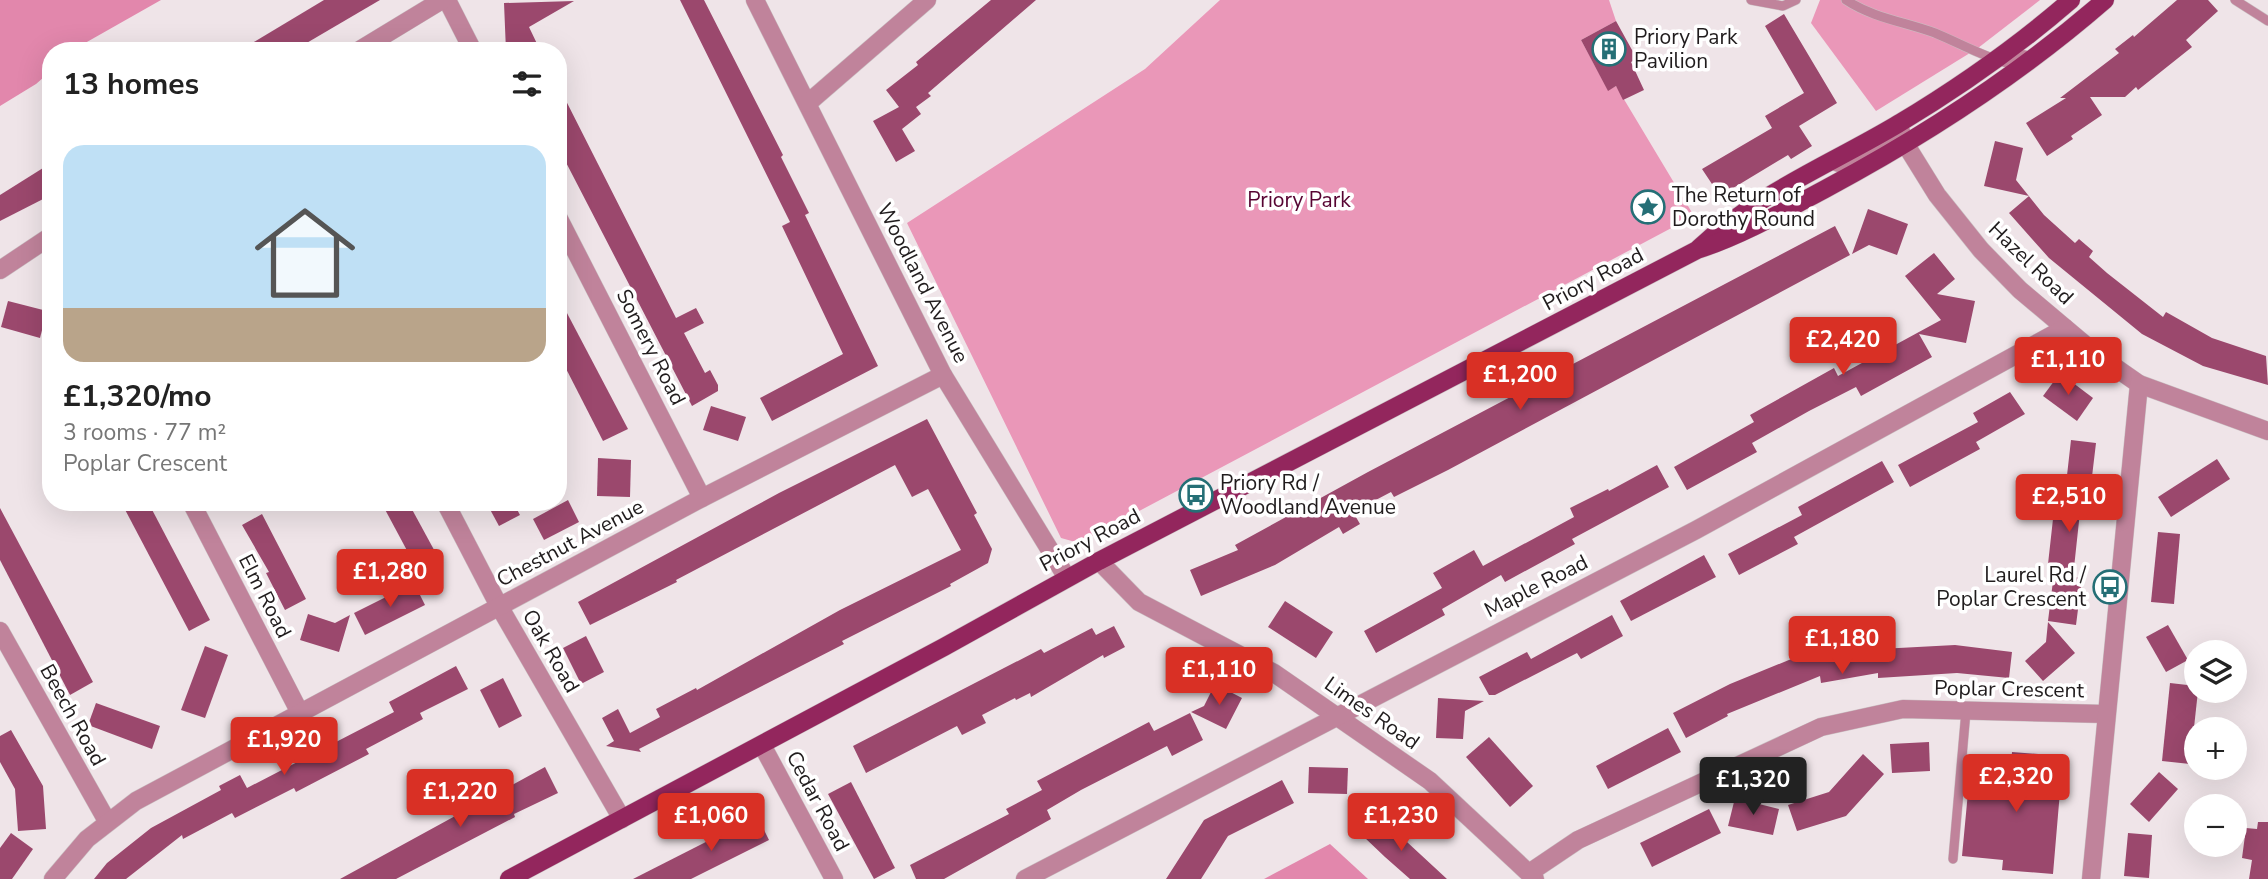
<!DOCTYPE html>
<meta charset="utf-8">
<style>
body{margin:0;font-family:"Nunito Sans",sans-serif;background:#f2f2f2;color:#222;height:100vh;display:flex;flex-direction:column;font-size:26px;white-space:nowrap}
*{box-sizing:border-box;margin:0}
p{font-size:23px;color:#767676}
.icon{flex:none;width:38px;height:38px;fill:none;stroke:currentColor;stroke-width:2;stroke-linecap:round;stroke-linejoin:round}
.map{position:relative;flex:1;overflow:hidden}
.side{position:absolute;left:42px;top:42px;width:525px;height:469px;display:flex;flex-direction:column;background:#fff;border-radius:28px;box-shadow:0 7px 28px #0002}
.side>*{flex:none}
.tools{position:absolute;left:2184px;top:640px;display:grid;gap:14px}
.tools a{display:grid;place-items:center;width:63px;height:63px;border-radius:50%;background:#fff;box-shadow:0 7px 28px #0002;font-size:35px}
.price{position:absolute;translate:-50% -60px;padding:0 16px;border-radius:7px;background:#d93025;color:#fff;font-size:23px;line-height:46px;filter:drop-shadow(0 2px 4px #0008)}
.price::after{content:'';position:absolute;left:50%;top:42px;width:21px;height:16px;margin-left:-10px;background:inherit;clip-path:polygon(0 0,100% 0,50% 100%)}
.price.current{background:#222;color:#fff}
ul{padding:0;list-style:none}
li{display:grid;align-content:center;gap:14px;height:371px;padding:0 21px}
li+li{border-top:2px solid #e0e0e0}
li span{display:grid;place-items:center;height:217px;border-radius:21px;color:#555}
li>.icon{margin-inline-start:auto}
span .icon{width:126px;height:126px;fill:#fffc;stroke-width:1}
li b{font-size:30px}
h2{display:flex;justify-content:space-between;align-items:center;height:84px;padding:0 21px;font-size:30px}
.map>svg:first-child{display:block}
.green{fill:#ea97b8}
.forest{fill:#e287ac}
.building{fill:#9b486d}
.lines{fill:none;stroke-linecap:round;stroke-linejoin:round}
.lane-casing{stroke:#cac0c3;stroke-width:10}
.street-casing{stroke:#cac0c3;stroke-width:19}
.primary-casing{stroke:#cac0c3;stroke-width:19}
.lane{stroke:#c0839b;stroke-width:9}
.street{stroke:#c0839b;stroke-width:18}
.primary{stroke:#93265d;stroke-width:18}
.labels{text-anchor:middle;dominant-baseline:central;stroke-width:7;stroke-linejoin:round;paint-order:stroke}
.poi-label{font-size:21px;fill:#201c1d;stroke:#fff;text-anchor:start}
.park-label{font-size:21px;fill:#570432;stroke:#fff}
.street-label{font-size:21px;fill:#201c1d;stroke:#fff}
</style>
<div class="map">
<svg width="2268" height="879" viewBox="0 0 2268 879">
<rect width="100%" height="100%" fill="#efe4e8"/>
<g class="green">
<polygon points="1220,0 1609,0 1616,21 1581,40 1608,90 1616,86 1694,216 1079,543 1061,538 907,223 1145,69"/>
<polygon points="1820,0 2040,0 1978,48 1876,111 1811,23"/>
</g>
<g class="forest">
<polygon points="0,0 161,0 71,51 51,51 51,71 36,84 0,106"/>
<polygon points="1330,844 1368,879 1264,879"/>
</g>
<g class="building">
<polygon points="324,0 380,0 293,51 239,51"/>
<polygon points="680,0 704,0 783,155 781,157 809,213 805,215 878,366 772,421 760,398 843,354 782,226 790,222"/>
<polygon points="991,0 1036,0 928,93 931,96 916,107 921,114 902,129 915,151 896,162 873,121 899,107 886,90 918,65 916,62"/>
<polygon points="2177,0 2208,0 2218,11 2186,40 2192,47 2138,90 2136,87 2125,97 2090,97 2102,115 2071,136 2073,139 2047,156 2026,123 2066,98 2060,98 2119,53 2115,49 2133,35 2134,37"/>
<polygon points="574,1 529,27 540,50 506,51 504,3"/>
<polygon points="1784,14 1837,103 1799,126 1812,146 1791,159 1788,155 1720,196 1702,169 1772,128 1765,116 1804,93 1765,26"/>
<polygon points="1616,21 1637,59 1631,62 1644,90 1623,100 1616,86 1608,91 1581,40"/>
<polygon points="558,85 676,318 696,308 704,323 684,333 705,373 710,370 718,385 718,391 692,406 558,147"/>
<polygon points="1995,141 2023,148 2016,180 2044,215 2075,243 2079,239 2093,251 2089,257 2107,273 2163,317 2166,312 2212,338 2266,356 2268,385 2203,366 2142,334 2049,258 2009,213 2029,196 1984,186"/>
<polygon points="51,163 51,195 0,221 0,195"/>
<polygon points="1868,209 1908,224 1897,255 1869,245 1852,254"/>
<polygon points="1835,226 1850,255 1448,470 1394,497 1391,492 1353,512 1360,524 1343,534 1339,527 1275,565 1201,596 1190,570 1238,550 1235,545 1368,472"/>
<polygon points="1934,253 1955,279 1937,294 1975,301 1966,343 1919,334 1932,357 1861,396 1856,387 1809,411 1752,443 1757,452 1687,490 1674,467 1754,422 1750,415 1834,368 1838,376 1941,320 1905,276"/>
<polygon points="558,296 628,429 603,441 558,353"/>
<polygon points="8,301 47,311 40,338 1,327"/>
<polygon points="2060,373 2093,398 2077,421 2043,396"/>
<polygon points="2010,392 2025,414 1976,442 1980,449 1910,487 1898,465 1978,422 1973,413"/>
<polygon points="711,406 746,417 738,441 703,430"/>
<polygon points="927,419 977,513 974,515 992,549 988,563 950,584 951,586 842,641 844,644 639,749 641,752 606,746 614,741 602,718 618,709 630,733 660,717 656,709 696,688 697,690 840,610 961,550 928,489 912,497 895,465 676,580 677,582 590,625 578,602 779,493"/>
<polygon points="2071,440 2096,443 2091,485 2083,484 2073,577 2082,578 2076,625 2048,621 2055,565 2048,564 2056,492 2065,493"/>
<polygon points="598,458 631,460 630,497 597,496"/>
<polygon points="2217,459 2230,479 2171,517 2158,497"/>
<polygon points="1882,461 1894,482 1794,537 1798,544 1739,575 1728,554 1802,515 1798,507"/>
<polygon points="1657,465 1669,487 1572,539 1575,544 1505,582 1501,575 1442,609 1445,615 1376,653 1364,631 1442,588 1433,573 1474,550 1483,566 1574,517 1570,508 1608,489 1609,491"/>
<polygon points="568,500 579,522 544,540 533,519"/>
<polygon points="121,502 148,502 210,620 189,631"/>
<polygon points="381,502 408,502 439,559 418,571"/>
<polygon points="486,502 513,502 520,515 499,526"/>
<polygon points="0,508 93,682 70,695 0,560"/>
<polygon points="262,514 306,599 285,610 266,573 269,572 242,525"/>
<polygon points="2158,532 2180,534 2174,604 2151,602"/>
<polygon points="1704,555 1716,577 1631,621 1620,601"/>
<polygon points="414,583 425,605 365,635 354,613"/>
<polygon points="1285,601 1333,632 1316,658 1268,627"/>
<polygon points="308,614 335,623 350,615 339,652 300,640"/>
<polygon points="1612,615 1623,636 1581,659 1577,653 1495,695 1489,695 1479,677 1527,652 1531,659"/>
<polygon points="2048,622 2075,653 2043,681 2025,661 2046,642"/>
<polygon points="2168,625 2188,660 2166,672 2146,637"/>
<polygon points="1114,626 1125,647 1104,658 1103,655 1031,697 1030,693 1016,700 1015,698 982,715 986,723 962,735 957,726 866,773 853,746 1041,649 1044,653 1092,628 1096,635"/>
<polygon points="586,636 604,672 581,684 563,648"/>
<polygon points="1955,645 2012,652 2009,678 1957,673 1878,678 1878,673 1821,683 1820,676 1727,714 1728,716 1686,738 1673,713 1730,684 1801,655 1803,660 1861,650"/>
<polygon points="205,646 228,655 205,718 181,710"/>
<polygon points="456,666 468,689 420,713 423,719 366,749 369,754 296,792 294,788 235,818 232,813 183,839 182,835 126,879 94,879 107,863 151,828 221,790 219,786 240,775 247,788 394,712 389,702"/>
<polygon points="503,678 522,716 499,728 480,690"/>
<polygon points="2170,683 2196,686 2198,691 2190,764 2162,761"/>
<polygon points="1215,684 1242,698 1226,729 1191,712 1204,706"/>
<polygon points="1438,698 1484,701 1465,711 1463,739 1436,738"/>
<polygon points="96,703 160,726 152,749 88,725"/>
<polygon points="1190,713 1203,740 1172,756 1167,746 1081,790 1047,810 1051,819 944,879 916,879 910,865 1009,814 1006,809 1042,790 1037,781 1149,722 1154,731"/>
<polygon points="1668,728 1681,752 1608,789 1596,766"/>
<polygon points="11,730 43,786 46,829 18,831 15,789 0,762 0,736"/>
<polygon points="1489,737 1533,786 1510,807 1466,757"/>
<polygon points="1929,742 1930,771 1892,773 1890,744"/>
<polygon points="2012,752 2063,756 2053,874 2002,870 2003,860 1962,856 1970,771 2010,775"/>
<polygon points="1863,754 1884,774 1846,816 1797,831 1788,805 1829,792"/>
<polygon points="545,767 558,793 514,814 515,817 396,879 340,879"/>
<polygon points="1309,767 1348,768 1347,794 1308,793"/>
<polygon points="2159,772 2178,789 2149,822 2130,804"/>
<polygon points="1282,780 1294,803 1228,836 1201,879 1166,879 1204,820"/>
<polygon points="851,782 895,868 874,879 828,794"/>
<polygon points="1735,798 1779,809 1773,835 1728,826"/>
<polygon points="1709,809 1721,833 1652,867 1640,843"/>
<polygon points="757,816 769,840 691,879 633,879"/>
<polygon points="1382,818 1407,842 1447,879 1410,879 1385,857 1364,837"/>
<polygon points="2258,822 2268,822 2268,879 2249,879 2252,860 2242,858 2246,828 2257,829"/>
<polygon points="11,833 33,849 12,879 0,879 0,848"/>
<polygon points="2128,833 2152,835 2149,878 2124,876"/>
</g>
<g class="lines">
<defs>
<g id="lane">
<polyline points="1751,0 1783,6 1796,0"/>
<path d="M1846,0C1873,18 1905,22 1935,33C1959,43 1982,56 2007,63L2020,54L2034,57"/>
<polyline points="2235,0 2268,21"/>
<polyline points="1953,859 1966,711"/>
</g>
<g id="street">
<polyline points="447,0 473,51"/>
<polyline points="755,0 943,375 1067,578"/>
<polyline points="358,51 442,0"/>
<polyline points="808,103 927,0"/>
<polyline points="1898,124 1906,145 1937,195 1981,250 2020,290 2096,354 2139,384 2268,431"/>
<polyline points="1833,161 1848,166 1896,139 1906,145"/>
<polyline points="558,217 702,498"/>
<polyline points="0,270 51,236"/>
<polyline points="191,502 299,711"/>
<polyline points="445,502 499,606 622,819"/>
<polyline points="1099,561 1139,602 1274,673 1430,781 1535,879"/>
<polyline points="0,631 107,821"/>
<polyline points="762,745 834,879"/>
<polyline points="1529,873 1578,840 1821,727 1903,709 2106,714"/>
<polyline points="53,879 87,839 136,801 702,498 943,375"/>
<polyline points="1025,879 1696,530 2065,328"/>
<polyline points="2091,879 2139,384"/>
</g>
<g id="primary">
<path d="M1699,248C1756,194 1831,164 1898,124C1958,88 2018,46 2071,0"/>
<path d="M509,879L944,647L1099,561L1697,250C1743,235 1784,211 1827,188C1926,135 2020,74 2105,0"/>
</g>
</defs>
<use href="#lane" class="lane-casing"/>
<use href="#street" class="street-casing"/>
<use href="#primary" class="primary-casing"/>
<use href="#lane" class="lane"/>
<use href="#street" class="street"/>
<use href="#primary" class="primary"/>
</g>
<defs>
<symbol id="building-ring" viewBox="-11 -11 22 22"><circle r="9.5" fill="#fff" stroke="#256f76" stroke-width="1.5"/><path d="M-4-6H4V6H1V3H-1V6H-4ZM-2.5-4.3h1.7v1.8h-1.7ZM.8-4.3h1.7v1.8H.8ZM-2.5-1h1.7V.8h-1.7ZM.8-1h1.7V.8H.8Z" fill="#256f76"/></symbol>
<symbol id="sight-ring" viewBox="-11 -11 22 22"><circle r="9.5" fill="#fff" stroke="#256f76" stroke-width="1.5"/><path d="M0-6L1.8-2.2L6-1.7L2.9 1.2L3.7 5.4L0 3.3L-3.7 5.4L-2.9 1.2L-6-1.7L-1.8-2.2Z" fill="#256f76"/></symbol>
<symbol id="bus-ring" viewBox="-11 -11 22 22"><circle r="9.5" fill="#fff" stroke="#256f76" stroke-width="1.5"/><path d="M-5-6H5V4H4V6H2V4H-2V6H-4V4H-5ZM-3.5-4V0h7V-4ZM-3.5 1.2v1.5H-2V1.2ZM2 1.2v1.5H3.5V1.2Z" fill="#256f76"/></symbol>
</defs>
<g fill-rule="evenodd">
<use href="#building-ring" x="1590" y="30" width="38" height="38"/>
<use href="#sight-ring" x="1629" y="188" width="38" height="38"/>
<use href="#bus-ring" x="1177" y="476" width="38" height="38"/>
<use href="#bus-ring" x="2091" y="568" width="38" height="38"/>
</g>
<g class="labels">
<g class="poi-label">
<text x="1634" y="37">Priory Park<tspan x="1634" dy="24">Pavilion</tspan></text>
<text x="1672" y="195">The Return of<tspan x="1672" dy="24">Dorothy Round</tspan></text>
<text x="1220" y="483">Priory Rd /<tspan x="1220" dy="24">Woodland Avenue</tspan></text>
<text x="2086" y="575" text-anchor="end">Laurel Rd /<tspan x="2086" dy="24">Poplar Crescent</tspan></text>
</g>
<g class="park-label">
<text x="1299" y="200">Priory Park</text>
</g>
<g class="street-label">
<text transform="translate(2031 263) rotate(44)">Hazel Road</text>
<text transform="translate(1593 279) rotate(-28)">Priory Road</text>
<text transform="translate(923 283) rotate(63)">Woodland Avenue</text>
<text transform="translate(651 347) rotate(63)">Somery Road</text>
<text transform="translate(1090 540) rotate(-28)">Priory Road</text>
<text transform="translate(570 543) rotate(-28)">Chestnut Avenue</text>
<text transform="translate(1536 586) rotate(-27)">Maple Road</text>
<text transform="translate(265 596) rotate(63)">Elm Road</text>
<text transform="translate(551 651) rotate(60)">Oak Road</text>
<text transform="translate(2009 689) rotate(1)">Poplar Crescent</text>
<text transform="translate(1372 713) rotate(35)">Limes Road</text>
<text transform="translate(73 715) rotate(61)">Beech Road</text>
<text transform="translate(818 801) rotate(62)">Cedar Road</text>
</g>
</g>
</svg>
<div class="tools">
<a><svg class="icon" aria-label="layers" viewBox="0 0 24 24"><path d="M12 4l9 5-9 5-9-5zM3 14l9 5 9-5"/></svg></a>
<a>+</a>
<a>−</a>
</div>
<b class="price" style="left:1843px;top:377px">£2,420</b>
<b class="price" style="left:2068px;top:397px">£1,110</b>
<b class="price" style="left:1520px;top:412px">£1,200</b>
<b class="price" style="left:2069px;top:534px">£2,510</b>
<b class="price" style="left:390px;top:609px">£1,280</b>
<b class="price" style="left:1842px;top:676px">£1,180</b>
<b class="price" style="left:1219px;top:707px">£1,110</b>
<b class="price" style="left:284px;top:777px">£1,920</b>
<b class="price" style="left:2016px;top:814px">£2,320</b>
<b class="price current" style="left:1753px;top:817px">£1,320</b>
<b class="price" style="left:460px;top:829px">£1,220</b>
<b class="price" style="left:711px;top:853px">£1,060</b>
<b class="price" style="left:1401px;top:853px">£1,230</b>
<section class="side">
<h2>13 homes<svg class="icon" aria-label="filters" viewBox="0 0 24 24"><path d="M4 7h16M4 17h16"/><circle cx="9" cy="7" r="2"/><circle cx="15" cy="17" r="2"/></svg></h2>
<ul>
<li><span style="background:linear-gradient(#bfe0f5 75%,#b9a48a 0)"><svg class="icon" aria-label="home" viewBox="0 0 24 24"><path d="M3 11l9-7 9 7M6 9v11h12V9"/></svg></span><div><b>£1,320/mo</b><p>3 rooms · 77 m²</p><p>Poplar Crescent</p></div></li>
</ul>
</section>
</div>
